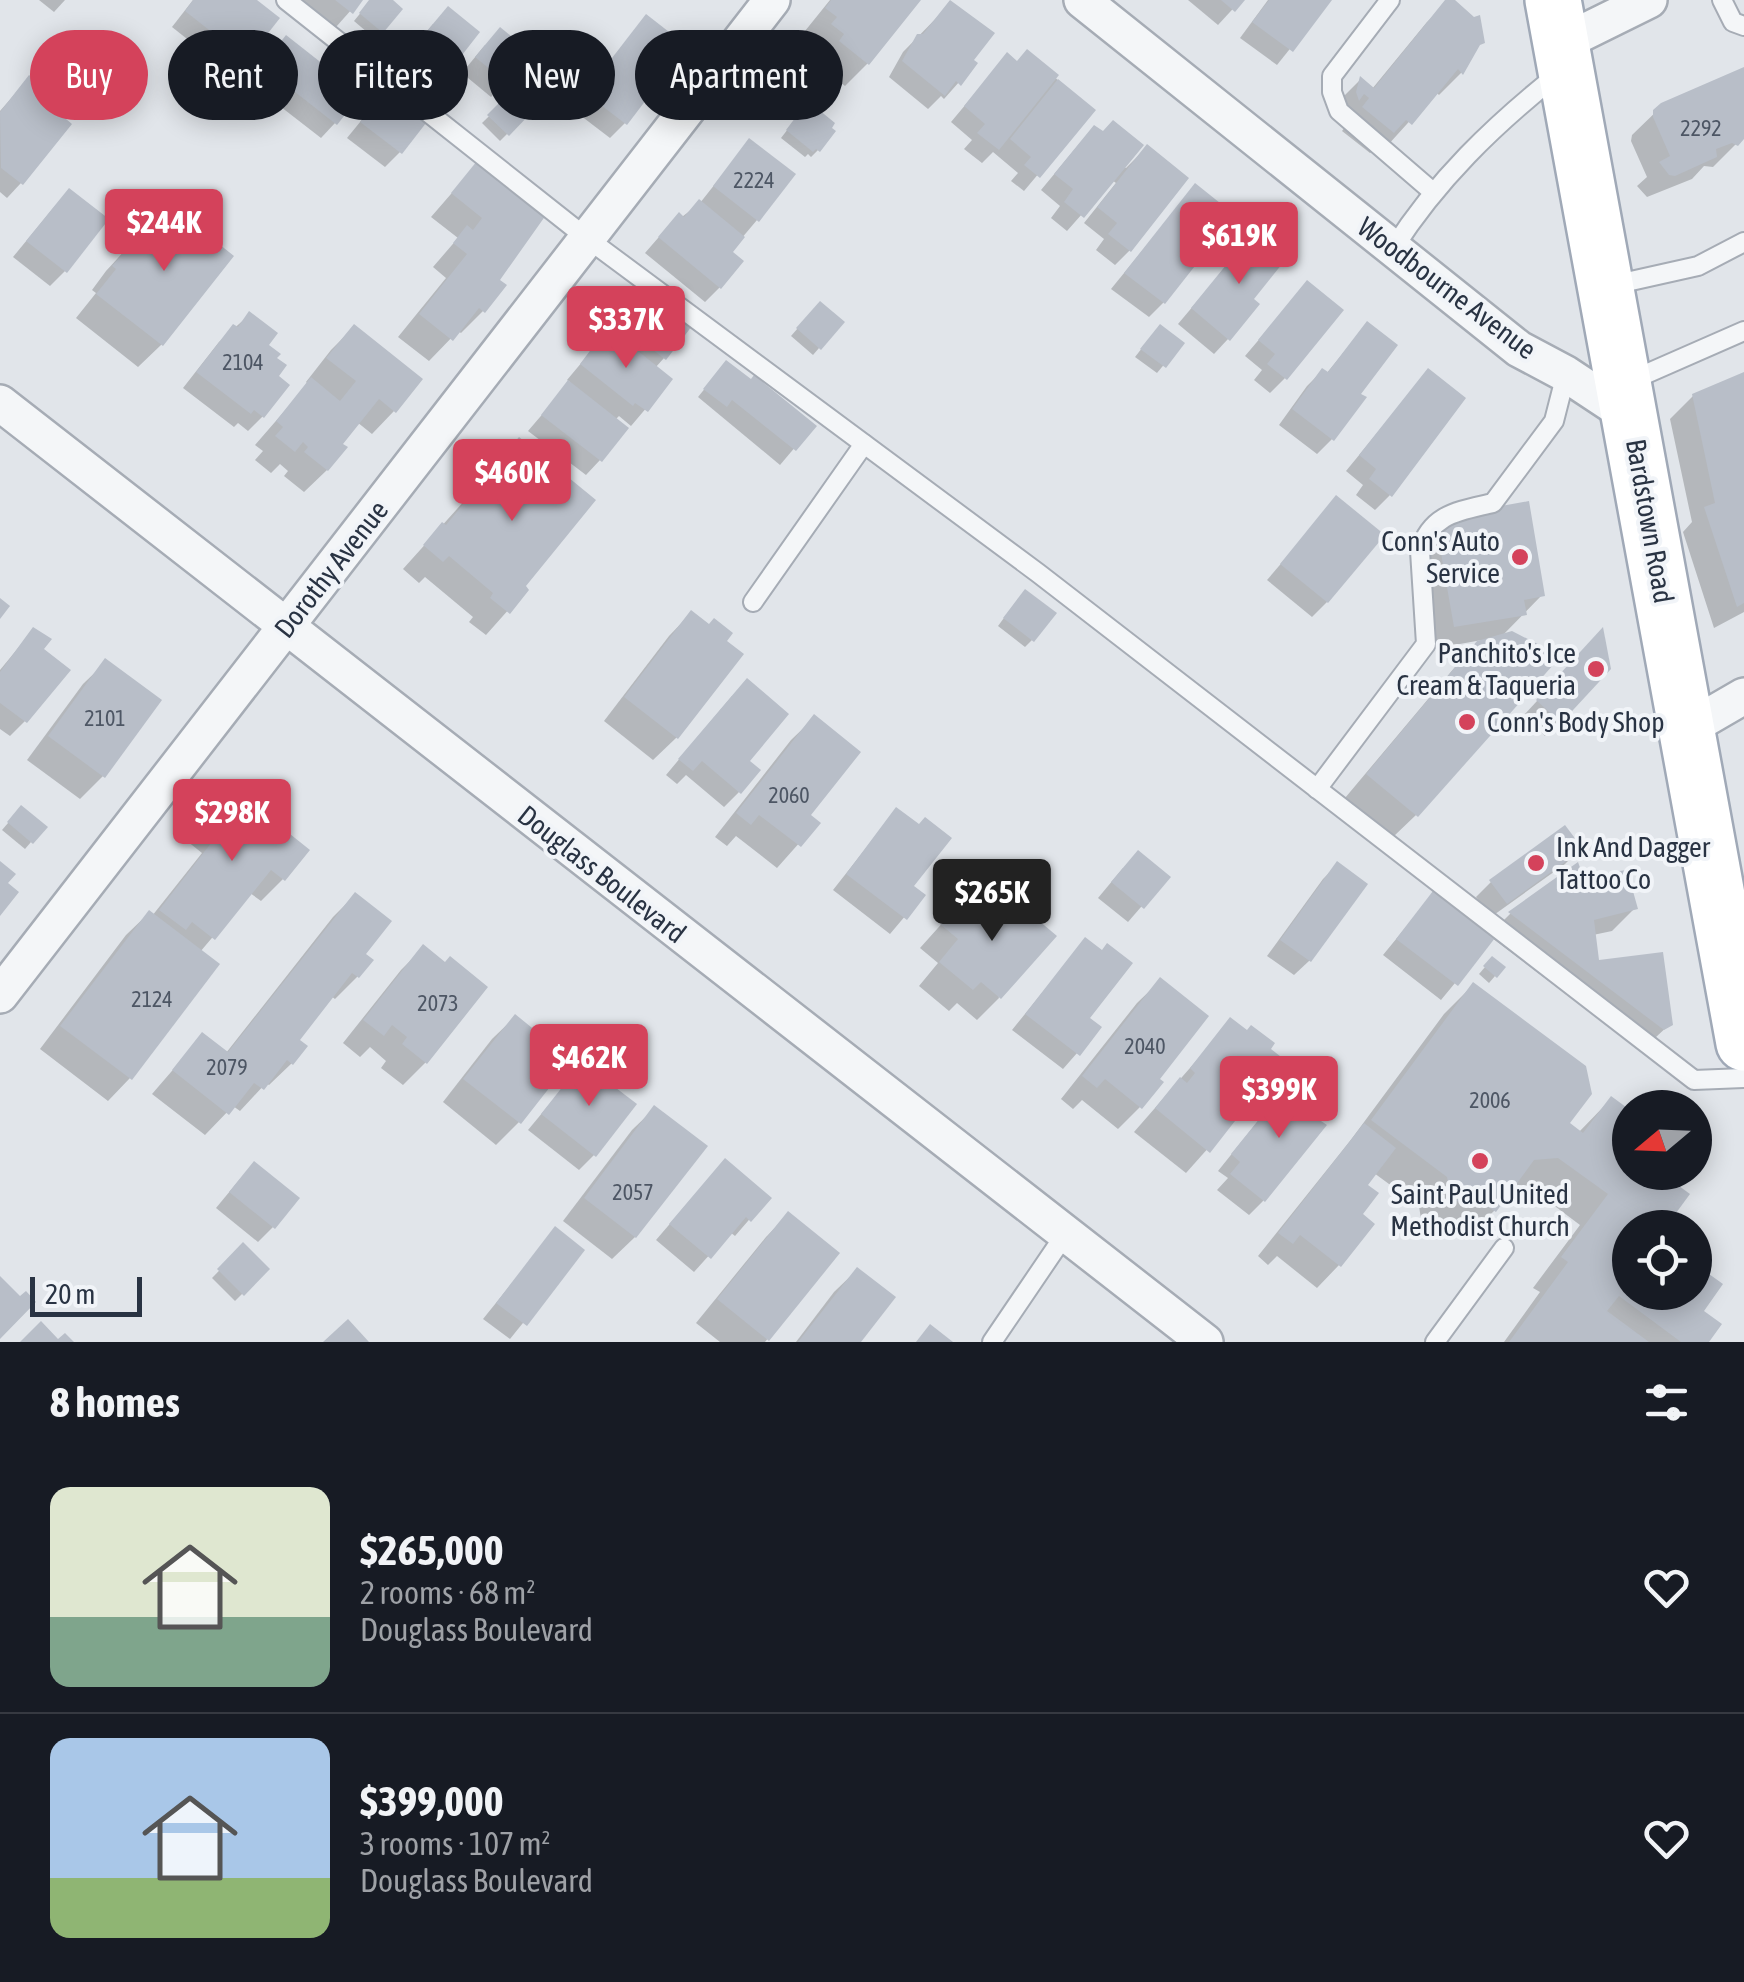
<!DOCTYPE html>
<meta charset="utf-8">
<style>
body{margin:0;font-family:"Asap Condensed",sans-serif;background:#20242c;color:#f1f3f6;height:100vh;display:flex;flex-direction:column;font-size:38px;white-space:nowrap}
*{box-sizing:border-box;margin:0}
p{font-size:32px;color:#9ea1a6}
.icon{flex:none;width:55px;height:55px;fill:none;stroke:currentColor;stroke-width:2;stroke-linecap:round;stroke-linejoin:round}
.map{position:relative;height:1342px;overflow:hidden}
.panel{display:flex;flex-direction:column;background:#171b24;flex:1}
.panel>*{flex:none}
.top-card{position:absolute;left:30px;top:30px;width:1000px;height:90px;display:flex;gap:20px}
.needle{width:65px;rotate:251deg}
.fabs{position:absolute;left:1612px;top:1090px;display:grid;gap:20px}
.fabs a{display:grid;place-items:center;width:100px;height:100px;border-radius:50%;background:#171b24;box-shadow:0 5px 25px #0003;font-size:50px}
.scale{position:absolute;left:30px;bottom:25px;width:112px;box-sizing:border-box;padding-left:10px;border:5px solid #293343;border-top:0;font-size:28px;line-height:35px;white-space:nowrap;color:#293343;-webkit-text-stroke:8px #f1f4f8;paint-order:stroke}
.price{position:absolute;translate:-50% -85px;padding:0 22px;border-radius:10px;background:#d4425b;color:#fff;font-size:32px;line-height:65px;filter:drop-shadow(0 2px 5px #0008)}
.price::after{content:'';position:absolute;left:50%;top:60px;width:30px;height:22px;margin-left:-15px;background:inherit;clip-path:polygon(0 0,100% 0,50% 100%)}
.price.selected{background:#222;color:#fff}
ul{padding:0;list-style:none}
li{display:flex;align-items:center;gap:30px;height:250px;padding:0 50px}
li+li{border-top:2px solid #363941}
li span{display:grid;place-items:center;flex:none;width:280px;height:200px;border-radius:20px;color:#555}
li>.icon{margin-inline-start:auto}
span .icon{width:120px;height:120px;fill:#fffc;stroke-width:1}
li b{font-size:42px}
h2{display:flex;justify-content:space-between;align-items:center;height:120px;padding:0 50px;font-size:42px}
.pill{padding:0 35px;border-radius:45px;background:#171b24;box-shadow:0 5px 25px #0003;font-size:35px;line-height:90px}
.pill.selected{background:#d4425b;color:#fff}
.map>svg:first-child{display:block}
.shadow{fill:#0003}
.building{fill:#b8bec8}
.lines{fill:none;stroke-linecap:round;stroke-linejoin:round}
.lane-casing{stroke:#a6acb5;stroke-width:22}
.street-casing{stroke:#a6acb5;stroke-width:40}
.primary-casing{stroke:#a0a9b7;stroke-width:60}
.lane{stroke:#f4f6f8;stroke-width:18}
.street{stroke:#f4f6f8;stroke-width:35}
.primary{stroke:#fff;stroke-width:55}
.poi-dot{fill:#d4425b;stroke:#f1f4f8;stroke-width:4}
.labels{text-anchor:middle;dominant-baseline:central;stroke-width:8;stroke-linejoin:round;paint-order:stroke}
.number-label{font-size:22px;fill:#4d5664}
.street-label{font-size:28px;fill:#293343;stroke:#f1f4f8}
.poi-label{font-size:28px;fill:#293343;stroke:#f1f4f8;text-anchor:end}
</style>
<div class="map">
<svg width="1744" height="1342" viewBox="0 0 1744 1342">
<rect width="100%" height="100%" fill="#e1e5ea"/>
<g class="shadow">
<polygon points="39,0 65,0 54,12"/>
<polygon points="193,0 253,0 245,58 230,73 172,27"/>
<polygon points="302,0 360,0 336,27"/>
<polygon points="371,0 389,0 400,9 374,38 354,21"/>
<polygon points="830,0 918,0 867,64 845,86 819,65 824,58 811,47 817,41 805,31"/>
<polygon points="1188,0 1241,0 1218,25"/>
<polygon points="1268,0 1329,0 1277,65 1240,38"/>
<polygon points="1450,0 1474,51 1461,73 1439,95 1436,92 1387,146 1382,141 1370,153 1342,131 1349,122 1341,115 1336,120 1338,102 1360,80 1372,89 1427,22"/>
<polygon points="952,2 970,60 975,64 944,99 941,96 928,109 889,77 903,52"/>
<polygon points="646,17 625,123 610,138 572,109"/>
<polygon points="433,24 453,62 438,77 409,53"/>
<polygon points="286,38 335,123 321,138 249,82"/>
<polygon points="485,45 506,82 491,97 462,73"/>
<polygon points="1027,53 1092,110 1024,191 1011,181 1018,173 993,152 982,163 964,149 972,140 951,122 1007,55 1016,63"/>
<polygon points="1744,70 1744,136 1713,167 1704,166 1692,179 1647,197 1637,186 1647,177 1631,141 1632,135 1663,105"/>
<polygon points="29,78 21,183 7,198 0,192 0,111"/>
<polygon points="383,94 400,152 385,167 347,138"/>
<polygon points="509,97 527,114 500,141 482,123"/>
<polygon points="802,111 818,150 811,157 808,154 805,157 781,138"/>
<polygon points="749,141 757,220 730,252 720,287 705,302 645,253 665,230 700,203"/>
<polygon points="1080,143 1126,168 1147,147 1130,250 1115,265 1096,250 1104,239 1084,223 1116,183 1112,180 1067,231 1051,218 1060,206 1041,190"/>
<polygon points="477,164 497,280 483,311 461,333 458,331 429,361 398,337 446,278 433,267 458,238 431,217"/>
<polygon points="1195,186 1163,303 1149,317 1111,289"/>
<polygon points="55,206 65,271 50,286 13,257"/>
<polygon points="164,208 230,256 161,345 138,367 76,318 96,293 92,290 106,271"/>
<polygon points="1253,235 1228,339 1214,354 1178,324"/>
<polygon points="1307,283 1285,378 1270,393 1254,380 1262,370 1245,356"/>
<polygon points="639,287 664,358 655,368 670,380 631,426 619,416 615,420 600,460 586,475 528,431 570,382 567,380 603,337 599,334"/>
<polygon points="813,311 819,348 813,355 791,336"/>
<polygon points="249,315 266,345 275,376 263,416 248,431 238,423 234,427 183,388 219,342"/>
<polygon points="1367,324 1358,394 1332,439 1317,454 1279,425 1307,386 1322,371 1326,374"/>
<polygon points="354,327 394,411 372,434 357,422 340,444 327,470 304,492 284,476 288,471 280,464 271,473 255,460 263,451 255,445 308,384 306,382 331,350"/>
<polygon points="1153,334 1181,344 1157,373 1135,357"/>
<polygon points="720,370 813,426 780,465 698,397"/>
<polygon points="1428,371 1390,495 1375,510 1356,495 1363,485 1346,471"/>
<polygon points="1744,375 1744,612 1714,628 1683,532 1692,522 1670,419 1693,396"/>
<polygon points="519,440 522,587 526,590 486,635 469,622 473,617 425,577 419,583 403,569"/>
<polygon points="1336,499 1327,602 1312,617 1267,580"/>
<polygon points="1469,514 1542,595 1502,636 1416,815 1393,837 1345,798 1455,667 1482,640 1432,649 1427,548 1450,525"/>
<polygon points="1018,599 1032,640 1025,647 998,626"/>
<polygon points="691,613 740,654 676,738 653,760 604,721 669,636"/>
<polygon points="33,630 40,650 25,721 10,736 0,729 0,670"/>
<polygon points="1589,645 1608,668 1545,736 1523,716"/>
<polygon points="106,662 103,776 80,799 27,760 83,684"/>
<polygon points="732,696 746,761 739,792 724,807 686,775 677,784 666,775"/>
<polygon points="814,718 808,816 817,823 777,868 736,836 727,846 715,837 791,740"/>
<polygon points="226,787 283,879 261,901 250,893 200,952 130,1078 108,1101 40,1049 126,935 149,913 152,916 202,853 182,837"/>
<polygon points="896,810 918,827 910,886 922,896 890,934 833,890"/>
<polygon points="15,815 31,842 25,849 2,830"/>
<polygon points="1580,849 1565,864 1491,917 1476,897 1491,882"/>
<polygon points="1338,864 1365,884 1309,961 1294,975 1267,956 1323,879"/>
<polygon points="1576,866 1581,879 1635,908 1612,931 1593,935 1597,963 1670,1024 1641,1051 1492,938 1441,1000 1383,955 1433,894 1488,936 1510,914"/>
<polygon points="1123,868 1167,877 1128,922 1098,898"/>
<polygon points="972,890 999,998 977,1020 957,1003 949,1011 919,986 938,963 920,948"/>
<polygon points="355,895 362,954 357,977 335,999 331,996 296,1040 292,1063 269,1085 266,1083 240,1111 233,1106 205,1135 152,1094 203,1035 226,1053 333,917"/>
<polygon points="1085,940 1087,1019 1099,1028 1063,1069 1012,1030"/>
<polygon points="423,948 445,965 485,987 425,1063 403,1085 381,1068 386,1061 370,1047 360,1057 343,1043 401,970"/>
<polygon points="1492,959 1495,976 1489,983 1479,974"/>
<polygon points="1160,981 1156,1079 1140,1107 1118,1129 1082,1100 1073,1109 1061,1099 1137,1003"/>
<polygon points="1473,985 1566,1124 1578,1133 1611,1099 1630,1113 1630,1292 1695,1292 1695,1267 1706,1342 1504,1342 1540,1292 1533,1288 1580,1225 1528,1186 1510,1188 1494,1211 1464,1240 1455,1233 1436,1236 1422,1226 1419,1206 1374,1173 1364,1185 1359,1214 1339,1265 1317,1288 1277,1256 1268,1265 1258,1256 1350,1141 1444,1014"/>
<polygon points="515,1017 571,1056 519,1122 496,1145 443,1102 492,1039"/>
<polygon points="1231,1021 1243,1109 1186,1173 1134,1132"/>
<polygon points="582,1065 594,1155 579,1170 528,1130"/>
<polygon points="1271,1105 1263,1201 1249,1215 1217,1190 1228,1178 1218,1171"/>
<polygon points="655,1108 635,1237 612,1259 563,1221 632,1130"/>
<polygon points="710,1177 768,1198 735,1236 730,1232 694,1272 656,1240"/>
<polygon points="240,1179 273,1227 258,1242 216,1208"/>
<polygon points="788,1214 836,1253 765,1342 720,1342 696,1323 766,1237"/>
<polygon points="555,1230 582,1250 510,1339 483,1319"/>
<polygon points="243,1246 267,1269 235,1301 212,1278"/>
<polygon points="857,1270 858,1342 796,1342 834,1292"/>
</g>
<g class="building">
<polygon points="193,0 257,0 280,18 247,60 185,11"/>
<polygon points="335,0 363,0 353,14"/>
<polygon points="369,0 393,0 403,9 383,33 359,13"/>
<polygon points="831,0 921,0 869,65 839,41 844,34 831,24 837,17 825,8"/>
<polygon points="950,0 995,33 974,60 978,63 961,86 956,81 945,96 902,61 917,34 923,34"/>
<polygon points="1221,0 1245,0 1235,12"/>
<polygon points="1269,0 1332,0 1293,52 1252,22"/>
<polygon points="1445,0 1455,0 1474,17 1480,15 1485,43 1480,45 1463,75 1458,69 1412,125 1406,120 1394,133 1362,107 1369,98 1364,94 1359,101 1356,92 1360,76 1374,88"/>
<polygon points="448,6 480,32 455,64 422,37"/>
<polygon points="646,14 687,46 627,125 585,93"/>
<polygon points="500,27 533,54 508,84 475,57"/>
<polygon points="286,35 361,94 337,125 262,66"/>
<polygon points="1027,49 1059,75 999,150 977,133 985,124 964,106 1007,52 1017,61"/>
<polygon points="1744,67 1744,139 1738,146 1732,143 1716,149 1717,157 1675,176 1669,175 1659,162 1670,156 1653,117 1653,110 1661,103"/>
<polygon points="29,75 74,110 66,119 72,124 23,185 1,168 0,112"/>
<polygon points="1058,79 1096,110 1040,178 1024,165 1031,157 1010,139"/>
<polygon points="383,90 426,123 402,154 360,122"/>
<polygon points="509,93 530,114 509,136 487,115"/>
<polygon points="808,101 835,123 832,128 836,131 820,152 816,149 813,152 786,130"/>
<polygon points="1113,120 1144,145 1084,218 1064,202 1073,189 1054,174 1094,125 1103,131"/>
<polygon points="749,138 796,174 759,222 713,186"/>
<polygon points="1147,144 1189,178 1131,252 1108,234 1117,223 1097,207"/>
<polygon points="477,161 546,215 500,280 507,285 485,313 479,308 453,341 419,314 467,254 453,243 467,225 473,230 482,218 451,193"/>
<polygon points="1195,183 1235,215 1165,304 1124,273"/>
<polygon points="69,188 109,219 67,273 26,241"/>
<polygon points="699,199 745,237 733,252 744,261 721,289 658,237 679,212 684,217"/>
<polygon points="164,205 174,213 176,210 234,256 163,346 96,294 116,269 112,266"/>
<polygon points="1253,232 1286,259 1254,299 1260,304 1230,341 1191,308"/>
<polygon points="1307,280 1344,310 1287,380 1267,364 1275,354 1258,340"/>
<polygon points="638,284 692,326 666,360 612,318"/>
<polygon points="820,301 845,322 821,350 796,328"/>
<polygon points="249,311 278,333 269,345 281,354 277,358 287,365 279,376 290,385 264,418 254,410 251,414 196,372 233,324 238,327"/>
<polygon points="1367,321 1398,345 1361,394 1367,397 1334,441 1292,409 1322,368 1328,372"/>
<polygon points="354,324 423,379 396,413 379,399 343,444 348,447 328,471 304,452 308,447 303,442 295,452 275,436 283,427 276,421 311,377 340,401 356,381 326,358"/>
<polygon points="1160,324 1185,343 1166,368 1140,349"/>
<polygon points="608,327 673,379 648,412 635,403 633,406 580,364"/>
<polygon points="726,360 751,379 754,375 817,426 796,451 732,400 727,407 703,389"/>
<polygon points="1428,368 1466,398 1392,497 1369,479 1376,469 1359,455"/>
<polygon points="1744,372 1744,603 1737,607 1704,507 1715,503 1692,394"/>
<polygon points="568,380 629,428 602,462 541,415"/>
<polygon points="519,437 596,500 526,586 529,590 510,614 490,598 493,593 449,556 443,562 423,545 442,522 446,525"/>
<polygon points="1336,495 1385,535 1328,603 1280,564"/>
<polygon points="1529,501 1545,596 1524,600 1527,615 1454,627 1438,536 1449,522 1469,518 1468,512"/>
<polygon points="1025,589 1057,613 1034,642 1003,618"/>
<polygon points="0,598 10,606 0,619"/>
<polygon points="691,610 709,624 714,618 733,633 727,641 744,654 678,739 624,697"/>
<polygon points="33,627 52,639 44,649 71,670 27,723 0,703 0,672"/>
<polygon points="1603,627 1611,669 1561,723 1536,700"/>
<polygon points="1512,631 1561,656 1418,817 1366,774 1477,641"/>
<polygon points="105,658 162,700 105,778 48,736"/>
<polygon points="747,678 789,714 750,761 761,770 741,794 702,761 693,771 678,759"/>
<polygon points="814,714 861,752 811,815 821,823 801,847 759,815 751,825 736,813"/>
<polygon points="226,783 310,850 285,881 271,870 215,940 192,922 186,930 159,910 222,829 202,813"/>
<polygon points="21,805 48,827 33,844 7,822"/>
<polygon points="896,807 919,824 925,817 952,838 914,886 926,895 907,920 846,874"/>
<polygon points="1565,825 1583,849 1507,904 1489,880"/>
<polygon points="1138,850 1171,877 1144,909 1111,882"/>
<polygon points="0,861 16,874 8,883 19,892 0,916"/>
<polygon points="1337,861 1368,884 1311,962 1280,940"/>
<polygon points="1578,862 1583,876 1627,870 1638,909 1594,920 1599,960 1663,952 1673,1025 1664,1030 1508,912"/>
<polygon points="971,887 1015,922 1025,909 1057,936 1001,999 981,982 973,990 939,962 958,939 940,924"/>
<polygon points="1433,891 1495,938 1458,986 1396,939"/>
<polygon points="355,892 392,921 366,954 374,960 359,978 352,973 300,1040 308,1046 293,1065 287,1060 264,1090 254,1083 229,1115 172,1070 202,1032 228,1052"/>
<polygon points="149,910 220,964 132,1080 60,1026"/>
<polygon points="1085,937 1102,950 1107,943 1133,963 1090,1018 1102,1027 1080,1056 1025,1014"/>
<polygon points="423,944 445,962 450,956 488,987 427,1064 402,1044 407,1037 392,1025 384,1036 363,1020"/>
<polygon points="1492,956 1506,967 1497,978 1483,966"/>
<polygon points="1160,977 1209,1016 1160,1079 1164,1082 1142,1109 1105,1079 1097,1088 1082,1076"/>
<polygon points="1473,982 1586,1066 1592,1094 1570,1123 1583,1133 1611,1096 1630,1110 1630,1172 1690,1172 1679,1186 1690,1194 1665,1228 1630,1228 1630,1292 1695,1292 1695,1264 1723,1284 1704,1311 1722,1324 1709,1342 1681,1342 1619,1296 1607,1311 1649,1342 1509,1342 1568,1262 1561,1257 1608,1194 1558,1158 1534,1160 1496,1212 1485,1205 1466,1207 1451,1197 1447,1177 1371,1120"/>
<polygon points="515,1014 542,1036 549,1027 553,1030 563,1038 559,1042 575,1055 521,1124 463,1079"/>
<polygon points="1230,1017 1247,1030 1251,1025 1275,1043 1271,1049 1285,1060 1245,1111 1241,1108 1232,1118 1235,1121 1210,1153 1155,1108 1180,1077 1187,1083 1195,1073 1190,1068"/>
<polygon points="582,1062 637,1104 596,1157 541,1114"/>
<polygon points="1300,1085 1331,1110 1321,1121 1327,1125 1265,1202 1230,1174 1240,1162 1231,1154 1285,1087 1293,1093"/>
<polygon points="654,1105 708,1146 636,1238 584,1198"/>
<polygon points="1364,1123 1396,1148 1368,1185 1379,1193 1363,1214 1375,1224 1341,1267 1300,1235 1293,1244 1278,1233"/>
<polygon points="725,1158 772,1198 751,1222 746,1217 711,1259 669,1224"/>
<polygon points="254,1161 300,1198 275,1229 229,1192"/>
<polygon points="788,1211 840,1253 769,1341 717,1299"/>
<polygon points="555,1226 585,1250 527,1326 496,1303"/>
<polygon points="243,1242 270,1269 244,1296 217,1269"/>
<polygon points="857,1267 896,1297 861,1342 798,1342"/>
<polygon points="0,1276 20,1296 26,1291 36,1302 0,1339"/>
<polygon points="348,1319 369,1342 323,1342"/>
<polygon points="41,1321 58,1339 65,1333 74,1342 20,1342"/>
<polygon points="930,1324 953,1342 916,1342"/>
</g>
<g class="lines">
<defs>
<g id="lane">
<polyline points="286,0 588,239 1038,573 1694,1080 1744,1078"/>
<polyline points="1390,0 1332,76 1332,92 1339,111 1433,192"/>
<polyline points="1722,0 1733,22 1744,26"/>
<path d="M1393,249C1437,180 1493,126 1557,75"/>
<polyline points="1613,285 1698,266 1744,242"/>
<polyline points="1630,381 1744,331"/>
<polyline points="753,602 864,444"/>
<path d="M1317,789L1426,644L1420,551C1431,513 1460,511 1493,503L1554,421L1566,374"/>
<polyline points="992,1342 1066,1233"/>
<polyline points="1435,1342 1504,1248"/>
</g>
<g id="street">
<polyline points="1082,0 1519,349 1566,374 1631,417"/>
<polyline points="1560,44 1649,0"/>
<polyline points="0,403 1205,1342"/>
<polyline points="1687,729 1744,696"/>
<polyline points="0,995 772,0"/>
</g>
<polyline id="primary" points="1553,0 1744,1043"/>
</defs>
<use href="#lane" class="lane-casing"/>
<use href="#street" class="street-casing"/>
<use href="#primary" class="primary-casing"/>
<use href="#lane" class="lane"/>
<use href="#street" class="street"/>
<use href="#primary" class="primary"/>
</g>
<g class="poi-dot">
<circle cx="1520" cy="557" r="10"/>
<circle cx="1596" cy="669" r="10"/>
<circle cx="1467" cy="722" r="10"/>
<circle cx="1536" cy="863" r="10"/>
<circle cx="1480" cy="1161" r="10"/>
</g>
<g class="labels">
<g class="number-label">
<text x="1701" y="128">2292</text>
<text x="754" y="180">2224</text>
<text x="243" y="362">2104</text>
<text x="105" y="718">2101</text>
<text x="789" y="795">2060</text>
<text x="152" y="999">2124</text>
<text x="438" y="1003">2073</text>
<text x="1145" y="1046">2040</text>
<text x="227" y="1067">2079</text>
<text x="1490" y="1100">2006</text>
<text x="633" y="1192">2057</text>
</g>
<g class="street-label">
<text transform="translate(1447 288) rotate(37)">Woodbourne Avenue</text>
<text transform="translate(1650 521) rotate(80)">Bardstown Road</text>
<text transform="translate(331 569) rotate(-52)">Dorothy Avenue</text>
<text transform="translate(602 874) rotate(38)">Douglass Boulevard</text>
</g>
<g class="poi-label">
<text x="1500" y="541">Conn's Auto<tspan x="1500" dy="32">Service</tspan></text>
<text x="1576" y="653">Panchito's Ice<tspan x="1576" dy="32">Cream &amp; Taqueria</tspan></text>
<text x="1487" y="722" text-anchor="start">Conn's Body Shop</text>
<text x="1556" y="847" text-anchor="start">Ink And Dagger<tspan x="1556" dy="32">Tattoo Co</tspan></text>
<text x="1480" y="1194" text-anchor="middle">Saint Paul United<tspan x="1480" dy="32">Methodist Church</tspan></text>
</g>
</g>
</svg>
<div class="fabs">
<a><svg class="needle" viewBox="-14 -14 28 28"><path d="M0-13l5 13h-10z" fill="#e53935"/><path d="M0 13l5-13h-10z" fill="#9ea1a6"/></svg></a>
<a><svg class="icon" aria-label="locate" viewBox="0 0 24 24"><circle cx="12" cy="12" r="6"/><path d="M12 2v4M12 18v4M2 12h4M18 12h4"/></svg></a>
</div>
<div class="scale">20 m</div>
<b class="price" style="left:164px;top:274px">$244K</b>
<b class="price" style="left:1239px;top:287px">$619K</b>
<b class="price" style="left:626px;top:371px">$337K</b>
<b class="price" style="left:512px;top:524px">$460K</b>
<b class="price" style="left:232px;top:864px">$298K</b>
<b class="price selected" style="left:992px;top:944px">$265K</b>
<b class="price" style="left:589px;top:1109px">$462K</b>
<b class="price" style="left:1279px;top:1141px">$399K</b>
<div class="top-card">
<a class="pill selected">Buy</a>
<a class="pill">Rent</a>
<a class="pill">Filters</a>
<a class="pill">New</a>
<a class="pill">Apartment</a>
</div>
</div>
<section class="panel">
<h2>8 homes<svg class="icon" aria-label="filters" viewBox="0 0 24 24"><path d="M4 7h16M4 17h16"/><circle cx="9" cy="7" r="2"/><circle cx="15" cy="17" r="2"/></svg></h2>
<ul>
<li><span style="background:linear-gradient(#dfe7d0 65%,#7fa58c 0)"><svg class="icon" aria-label="home" viewBox="0 0 24 24"><path d="M3 11l9-7 9 7M6 9v11h12V9"/></svg></span><div><b>$265,000</b><p>2 rooms · 68 m²</p><p>Douglass Boulevard</p></div><svg class="icon" aria-label="heart" viewBox="0 0 24 24"><path d="M12 20l-8-8c-3-5 5-10 8-4 3-6 11-1 8 4z"/></svg></li>
<li><span style="background:linear-gradient(#a9c7e8 70%,#8fb573 0)"><svg class="icon" aria-label="home" viewBox="0 0 24 24"><path d="M3 11l9-7 9 7M6 9v11h12V9"/></svg></span><div><b>$399,000</b><p>3 rooms · 107 m²</p><p>Douglass Boulevard</p></div><svg class="icon" aria-label="heart" viewBox="0 0 24 24"><path d="M12 20l-8-8c-3-5 5-10 8-4 3-6 11-1 8 4z"/></svg></li>
</ul>
</section>
